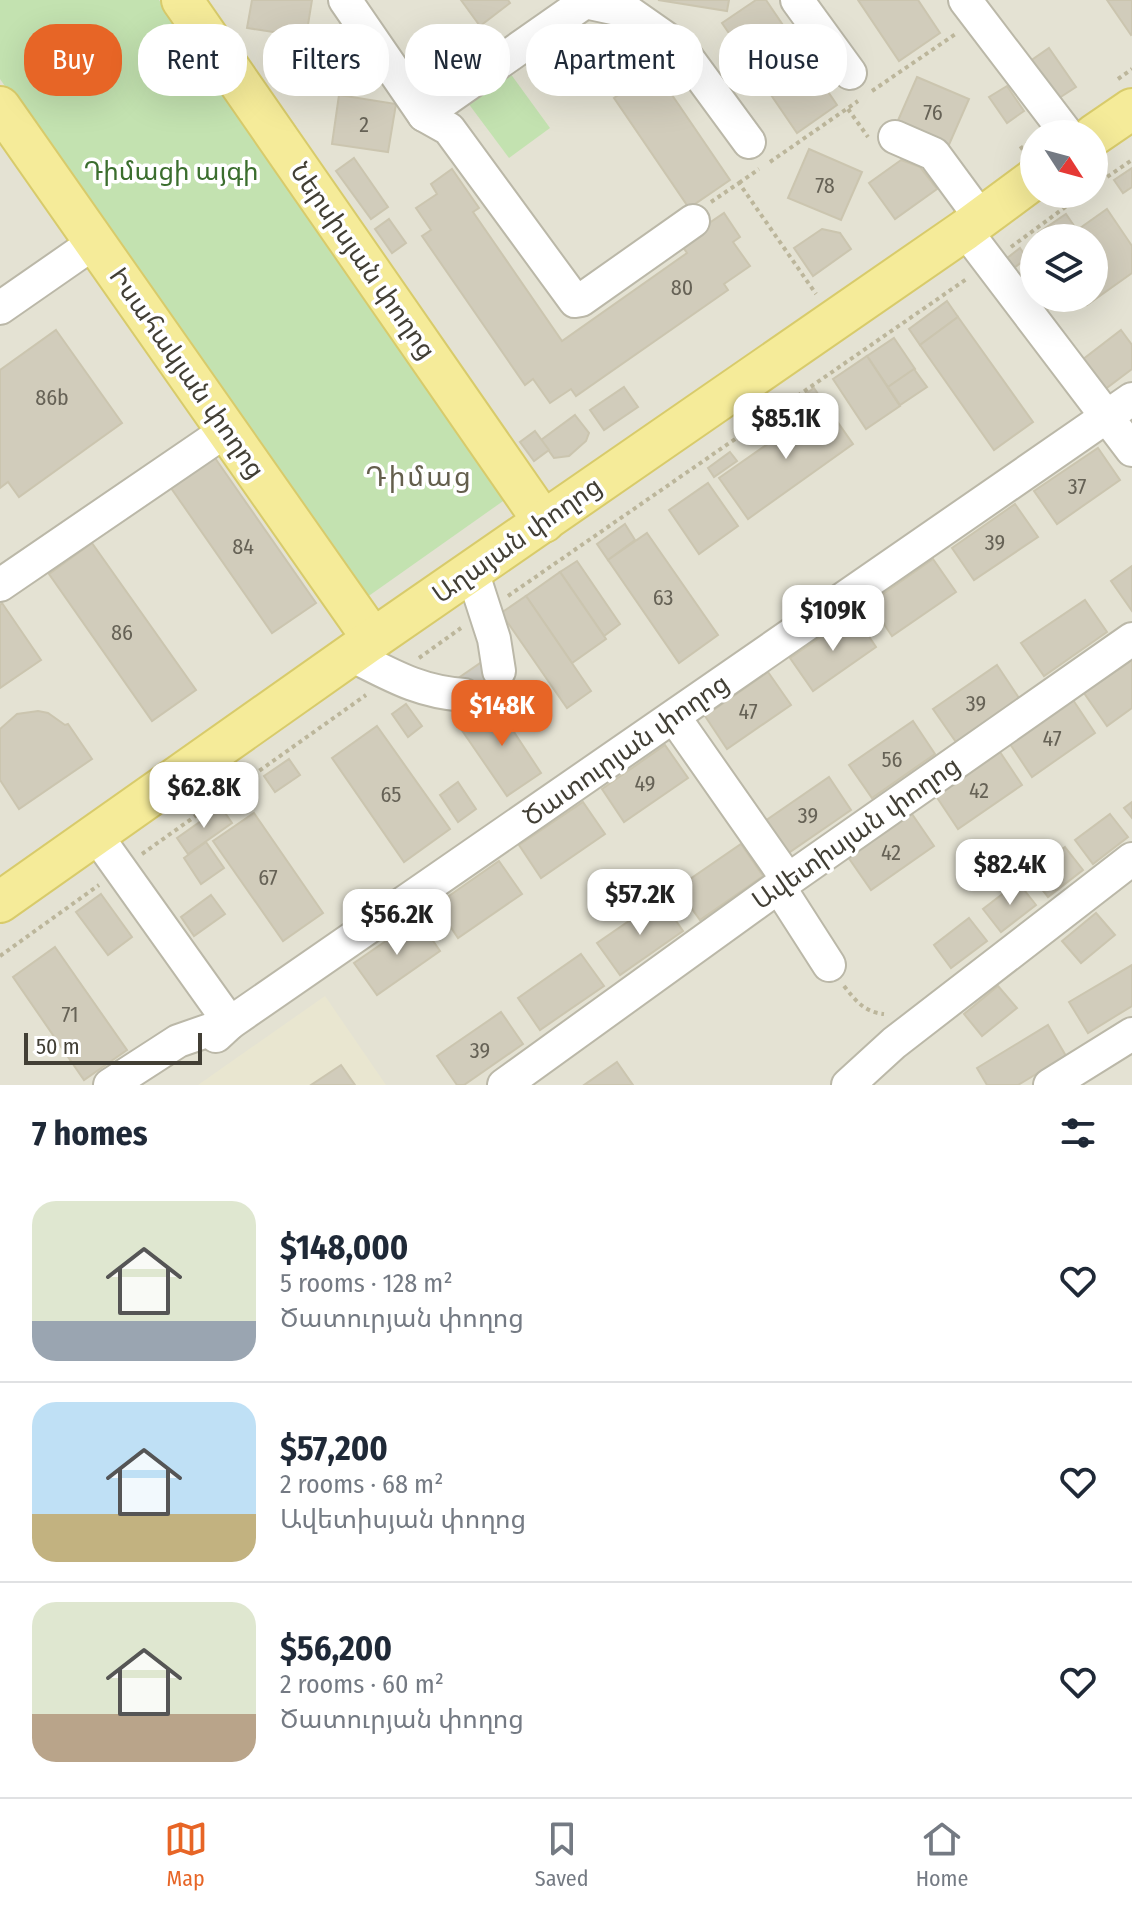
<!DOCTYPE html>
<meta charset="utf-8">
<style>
body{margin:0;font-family:"Fira Sans Condensed","Noto Sans Armenian",sans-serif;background:#f2f2f3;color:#1f2937;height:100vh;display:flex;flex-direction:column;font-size:30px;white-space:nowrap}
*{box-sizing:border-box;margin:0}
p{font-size:26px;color:#747a83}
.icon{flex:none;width:44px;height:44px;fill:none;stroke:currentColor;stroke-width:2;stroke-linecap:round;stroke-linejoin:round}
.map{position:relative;height:1085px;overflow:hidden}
.side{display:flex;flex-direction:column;background:#fff;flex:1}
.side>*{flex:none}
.hud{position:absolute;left:24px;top:24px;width:1084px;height:72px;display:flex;gap:16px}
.needle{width:52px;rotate:126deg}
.buttons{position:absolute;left:1020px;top:120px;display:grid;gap:16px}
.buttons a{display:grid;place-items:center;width:88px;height:88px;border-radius:50%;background:#fff;box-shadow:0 8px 32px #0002;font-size:40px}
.scale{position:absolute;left:24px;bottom:20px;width:178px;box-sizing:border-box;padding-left:8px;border:4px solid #423f35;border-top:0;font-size:22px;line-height:28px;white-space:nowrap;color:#423f35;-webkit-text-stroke:6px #fff;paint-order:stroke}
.price{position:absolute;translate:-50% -68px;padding:0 18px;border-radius:16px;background:#fff;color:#222;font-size:26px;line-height:52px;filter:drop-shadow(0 2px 4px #0008)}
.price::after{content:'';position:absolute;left:50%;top:48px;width:24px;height:18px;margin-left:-12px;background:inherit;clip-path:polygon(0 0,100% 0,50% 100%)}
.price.on{background:#e76526;color:#fff}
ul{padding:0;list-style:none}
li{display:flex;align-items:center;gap:24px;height:200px;padding:0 32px}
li+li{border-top:2px solid #e0e1e3}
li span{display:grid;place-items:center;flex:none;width:224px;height:160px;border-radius:24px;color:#555}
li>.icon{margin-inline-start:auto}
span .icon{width:96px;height:96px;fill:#fffc;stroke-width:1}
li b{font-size:34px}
h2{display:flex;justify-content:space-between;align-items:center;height:96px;padding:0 32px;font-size:34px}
.chip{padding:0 28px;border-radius:32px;background:#fff;box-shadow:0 8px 32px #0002;font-size:28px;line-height:72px}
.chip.on{background:#e76526;color:#fff}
.tabs{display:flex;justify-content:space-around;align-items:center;height:112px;border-top:2px solid #e0e1e3;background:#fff;font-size:22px;color:#747a83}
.tabs a{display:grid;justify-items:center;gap:4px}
.tabs .on{color:#e76526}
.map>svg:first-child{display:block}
.residential{fill:#e4e2d3;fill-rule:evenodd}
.education{fill:#e9e6d0}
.green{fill:#c3e2b0}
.building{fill:#d1ccbb;stroke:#cbc5af;stroke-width:2}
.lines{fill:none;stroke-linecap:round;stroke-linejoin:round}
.minor-tunnel{stroke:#ceccc2;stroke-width:32;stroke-dasharray:32 16;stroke-linecap:butt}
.minor-casing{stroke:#bbb8a8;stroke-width:36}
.major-casing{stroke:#d8cb6b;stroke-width:44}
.path{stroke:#bcb69b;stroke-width:4;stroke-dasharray:4 4;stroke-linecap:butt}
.minor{stroke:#fff;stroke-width:32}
.major{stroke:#f5eb99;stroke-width:40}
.labels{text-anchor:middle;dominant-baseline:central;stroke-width:7;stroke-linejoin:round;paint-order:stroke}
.number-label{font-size:22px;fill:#666256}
.park-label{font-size:26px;fill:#3b6e2e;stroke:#fff}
.street-label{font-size:26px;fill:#423f35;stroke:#fff}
.neighbourhood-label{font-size:28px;letter-spacing:2px;fill:#645f4d;stroke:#fff}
</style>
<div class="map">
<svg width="1132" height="1085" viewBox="0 0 1132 1085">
<rect width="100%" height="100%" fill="#f1efe5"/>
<path class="residential" d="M0,0H1132V1085H0ZM1034,134H1094V194H1034ZM1034,238H1094V298H1034Z"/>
<polygon class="education" points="325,996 386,1085 198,1085"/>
<g class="green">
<polygon points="0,0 159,0 506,499 363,600 0,79"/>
<polygon points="510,73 550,128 509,158 468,103"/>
</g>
<g class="building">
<polygon points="252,0 312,0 306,37 247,28"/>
<polygon points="461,0 508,0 510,3 480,26"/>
<polygon points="658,0 729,0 727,11"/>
<polygon points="756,0 766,0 837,105 797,133 722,23"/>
<polygon points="858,0 918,0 940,33 899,61"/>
<polygon points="1107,0 1132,0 1132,34 1131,35"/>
<polygon points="297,38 355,46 348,95 289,87"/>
<polygon points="562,39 632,49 626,86 556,76"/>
<polygon points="1049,48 1076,87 1050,104 1023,66"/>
<polygon points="655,70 730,180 689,208 614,98"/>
<polygon points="917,77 969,99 948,147 896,125"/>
<polygon points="1007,86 1024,111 1007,123 989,97"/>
<polygon points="339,95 396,104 388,152 332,144"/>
<polygon points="809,149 862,172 841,220 788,198"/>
<polygon points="354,158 388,207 371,219 336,171"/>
<polygon points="901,160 920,167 937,189 895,219 869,183"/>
<polygon points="1132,168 1132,187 1123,193 1114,180"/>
<polygon points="452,169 479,208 473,212 562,341 687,253 680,243 724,213 740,237 733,242 750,266 724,284 728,290 576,396 571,389 550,403 533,379 525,385 422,236 431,230 416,208 437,194 431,184"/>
<polygon points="1107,209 1132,246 1132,273 1087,305 1083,298 1094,298 1094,238 1066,238"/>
<polygon points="1066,214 1077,230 1066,238 1041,238 1038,233"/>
<polygon points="389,219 406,243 392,253 375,229"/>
<polygon points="822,229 840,233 851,249 813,276 794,248"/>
<polygon points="1020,248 1027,258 1010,271 1002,262"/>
<polygon points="1041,298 1059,298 1060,300 1042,313 1035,303"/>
<polygon points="947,301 958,317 920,345 909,329"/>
<polygon points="958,317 1033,422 994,450 920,345"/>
<polygon points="56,330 122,423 19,497 8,482 0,488 0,370"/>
<polygon points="1121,330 1132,345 1132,369 1104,390 1082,360"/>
<polygon points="894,338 915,369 888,387 867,356"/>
<polygon points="867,356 900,406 866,429 833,379"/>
<polygon points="914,369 927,387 900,405 888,387"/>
<polygon points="624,387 638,407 604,430 590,410"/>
<polygon points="814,388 825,404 791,428 780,412"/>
<polygon points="825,404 853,444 748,519 719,478"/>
<polygon points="575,415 589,433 586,441 569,456 554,458 541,440"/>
<polygon points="535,431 549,450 534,461 520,442"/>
<polygon points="1098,448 1120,480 1057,524 1034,491"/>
<polygon points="730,452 737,461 714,477 708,468"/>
<polygon points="215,458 316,603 272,633 171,488"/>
<polygon points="708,483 738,526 699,554 669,510"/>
<polygon points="1015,504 1038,537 974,580 952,548"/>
<polygon points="625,524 635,540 608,560 597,544"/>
<polygon points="647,533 718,635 679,663 608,560"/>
<polygon points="92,543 196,690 152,721 49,574"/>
<polygon points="933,559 956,592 892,636 870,603"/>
<polygon points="577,561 620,624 604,636 560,572"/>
<polygon points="1132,566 1132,611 1111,581"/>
<polygon points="560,572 606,639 572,663 526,596"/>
<polygon points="526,596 591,691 567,708 501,613"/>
<polygon points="1085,600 1107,632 1044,676 1021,643"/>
<polygon points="2,603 41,660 0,688 0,605"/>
<polygon points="854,614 876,647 813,691 790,658"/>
<polygon points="489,657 512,691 478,715 454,681"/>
<polygon points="1132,660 1132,708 1107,726 1084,693"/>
<polygon points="997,665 1019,698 956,742 933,709"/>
<polygon points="768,672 791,705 727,749 705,716"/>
<polygon points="1073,700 1095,733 1032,777 1010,744"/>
<polygon points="502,701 520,728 514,732 541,773 507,796 461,729"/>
<polygon points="406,704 422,726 408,737 392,714"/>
<polygon points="38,711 48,713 65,725 68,724 92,759 19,809 0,780 0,729 17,714"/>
<polygon points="913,721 935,754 872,798 849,765"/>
<polygon points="377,726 450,829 404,862 332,758"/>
<polygon points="665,745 688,778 624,822 602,789"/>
<polygon points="1000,752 1022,785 958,829 936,796"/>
<polygon points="289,759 300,775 275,792 264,776"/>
<polygon points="829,777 851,810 787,854 765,821"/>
<polygon points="458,782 476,809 458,822 440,795"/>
<polygon points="583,802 605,834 541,878 519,845"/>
<polygon points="1132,802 1132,818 1124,808"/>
<polygon points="221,807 232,823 188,854 177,838"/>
<polygon points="254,813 323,913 283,941 213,841"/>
<polygon points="912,814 934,846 871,890 848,857"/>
<polygon points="1110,814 1128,837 1093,864 1075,840"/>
<polygon points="206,842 224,868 201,884 184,858"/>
<polygon points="741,844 763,876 700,920 677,888"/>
<polygon points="1065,847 1083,870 1048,897 1030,874"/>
<polygon points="499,861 522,894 458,938 436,905"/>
<polygon points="1018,882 1036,905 1001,932 983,909"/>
<polygon points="101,894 132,937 108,955 76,912"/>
<polygon points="211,895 225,914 194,936 181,917"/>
<polygon points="661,899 683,931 620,975 597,943"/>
<polygon points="1096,913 1115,935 1081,963 1062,941"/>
<polygon points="969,918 987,941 951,968 934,945"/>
<polygon points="418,919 440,951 377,995 354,963"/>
<polygon points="55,947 127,1050 84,1080 13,977"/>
<polygon points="581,954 604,986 540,1030 518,998"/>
<polygon points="1132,965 1132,1006 1088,1033 1069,1002"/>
<polygon points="998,986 1017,1008 982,1036 964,1014"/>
<polygon points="501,1012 523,1044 464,1085 457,1085 437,1056"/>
<polygon points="1048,1025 1066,1056 1018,1085 987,1085 977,1068"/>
<polygon points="617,1062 633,1085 584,1085"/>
<polygon points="341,1065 355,1085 311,1085"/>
</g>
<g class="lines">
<polyline class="minor-tunnel" points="464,695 499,671"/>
<defs>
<g id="minor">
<polyline points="345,0 424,115 449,129 575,301 581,300 693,221"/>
<polyline points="797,0 850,73"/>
<polyline points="965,0 1067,134"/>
<polyline points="585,2 627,11 680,48 749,142"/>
<polyline points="424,115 588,0"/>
<polyline points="895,137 934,154 981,218"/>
<polyline points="965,230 1132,450"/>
<polyline points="0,308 95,242"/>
<polyline points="472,571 494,639 499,671"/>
<polyline points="0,585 227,430"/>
<path d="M351,655C391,675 419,692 464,695"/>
<polyline points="674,717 788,880"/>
<polyline points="96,835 230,1023 216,1036"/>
<polyline points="779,887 829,965"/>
<polyline points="110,1085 178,1041 230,1023 1132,399"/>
<polyline points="504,1085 788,880 1132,639"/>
<polyline points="848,1085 894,1043 1132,859"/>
<polyline points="1050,1085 1132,1034"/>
</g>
<g id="major">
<polyline points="182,0 544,522"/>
<polyline points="0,107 373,639"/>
<polyline points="1094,135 1132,109"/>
<polyline points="0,902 373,639 965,230 1034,179"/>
</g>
</defs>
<use href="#minor" class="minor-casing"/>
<use href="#major" class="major-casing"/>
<g class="path">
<polyline points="1118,79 1132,69"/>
<polyline points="872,91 957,33"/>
<polyline points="848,109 868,137"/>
<polyline points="1020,149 1034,139"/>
<polyline points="770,162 858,101"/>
<polyline points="739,183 759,169"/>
<polyline points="1094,186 1132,160"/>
<polyline points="711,202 739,183 816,294"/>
<polyline points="1011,247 1083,194"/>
<polyline points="508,596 968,278"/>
<polyline points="419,658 461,628"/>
<polyline points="142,854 366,695"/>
<polyline points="0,956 99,885"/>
<path d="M844,986C856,1001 864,1012 884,1014"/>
</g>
<use href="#minor" class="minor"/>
<use href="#major" class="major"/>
</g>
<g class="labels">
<g class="number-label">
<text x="933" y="112">76</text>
<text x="364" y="124">2</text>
<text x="825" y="185">78</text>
<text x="682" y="287">80</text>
<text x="52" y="397">86b</text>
<text x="1077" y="486">37</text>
<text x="995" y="542">39</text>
<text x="243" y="546">84</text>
<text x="663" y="597">63</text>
<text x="122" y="632">86</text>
<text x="976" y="703">39</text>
<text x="748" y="711">47</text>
<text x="1052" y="738">47</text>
<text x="892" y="759">56</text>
<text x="645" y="783">49</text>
<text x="979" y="790">42</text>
<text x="391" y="794">65</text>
<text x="808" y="815">39</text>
<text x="891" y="852">42</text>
<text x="268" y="877">67</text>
<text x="70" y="1014">71</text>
<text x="480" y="1050">39</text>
</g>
<g class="park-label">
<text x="171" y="171">Դիմացի այգի</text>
</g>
<g class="street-label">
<text transform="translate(363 261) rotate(55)">Ներսիսյան փողոց</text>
<text transform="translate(187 373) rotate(55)">Իսահակյան փողոց</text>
<text transform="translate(517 540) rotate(-35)">Աղայան փողոց</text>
<text transform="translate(626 750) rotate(-35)">Ծատուրյան փողոց</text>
<text transform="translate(856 833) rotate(-35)">Ավետիսյան փողոց</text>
</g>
<g class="neighbourhood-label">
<text x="419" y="476">Դիմաց</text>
</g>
</g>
</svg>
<div class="buttons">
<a><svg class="needle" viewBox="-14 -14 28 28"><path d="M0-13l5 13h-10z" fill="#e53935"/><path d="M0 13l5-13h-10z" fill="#747a83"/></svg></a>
<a><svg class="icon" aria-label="layers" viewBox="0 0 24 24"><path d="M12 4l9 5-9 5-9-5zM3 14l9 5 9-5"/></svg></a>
</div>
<div class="scale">50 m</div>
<b class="price" style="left:786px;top:461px">$85.1K</b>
<b class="price" style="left:833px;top:653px">$109K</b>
<b class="price on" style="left:502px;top:748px">$148K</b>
<b class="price" style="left:204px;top:830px">$62.8K</b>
<b class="price" style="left:1010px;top:907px">$82.4K</b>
<b class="price" style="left:640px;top:937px">$57.2K</b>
<b class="price" style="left:397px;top:957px">$56.2K</b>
<div class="hud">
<a class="chip on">Buy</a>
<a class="chip">Rent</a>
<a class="chip">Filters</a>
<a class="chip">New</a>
<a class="chip">Apartment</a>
<a class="chip">House</a>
</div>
</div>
<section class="side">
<h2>7 homes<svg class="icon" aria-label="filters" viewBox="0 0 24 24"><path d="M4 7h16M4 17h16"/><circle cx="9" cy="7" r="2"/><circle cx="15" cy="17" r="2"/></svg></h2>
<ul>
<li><span style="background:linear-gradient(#dfe7d0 75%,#9aa5b1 0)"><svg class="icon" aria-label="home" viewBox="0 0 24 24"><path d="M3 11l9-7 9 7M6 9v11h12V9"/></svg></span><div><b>$148,000</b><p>5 rooms · 128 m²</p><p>Ծատուրյան փողոց</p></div><svg class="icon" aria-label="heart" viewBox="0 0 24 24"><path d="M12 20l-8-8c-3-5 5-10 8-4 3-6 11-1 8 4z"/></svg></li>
<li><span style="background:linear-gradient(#bfe0f5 70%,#c2b280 0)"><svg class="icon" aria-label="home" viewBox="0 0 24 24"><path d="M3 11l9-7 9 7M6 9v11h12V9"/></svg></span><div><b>$57,200</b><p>2 rooms · 68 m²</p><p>Ավետիսյան փողոց</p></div><svg class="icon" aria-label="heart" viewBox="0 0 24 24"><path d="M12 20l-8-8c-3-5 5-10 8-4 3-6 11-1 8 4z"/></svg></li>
<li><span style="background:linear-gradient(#dfe7d0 70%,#b9a48a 0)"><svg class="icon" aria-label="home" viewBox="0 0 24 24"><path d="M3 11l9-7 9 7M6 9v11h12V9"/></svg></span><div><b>$56,200</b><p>2 rooms · 60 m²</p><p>Ծատուրյան փողոց</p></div><svg class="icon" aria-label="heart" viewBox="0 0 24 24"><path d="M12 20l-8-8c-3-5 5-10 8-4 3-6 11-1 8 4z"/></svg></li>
</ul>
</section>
<nav class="tabs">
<a class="on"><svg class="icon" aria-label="map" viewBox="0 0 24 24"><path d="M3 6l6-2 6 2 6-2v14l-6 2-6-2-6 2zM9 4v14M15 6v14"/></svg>Map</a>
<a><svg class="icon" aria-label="saved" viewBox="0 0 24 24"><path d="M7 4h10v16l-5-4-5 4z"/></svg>Saved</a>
<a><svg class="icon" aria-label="home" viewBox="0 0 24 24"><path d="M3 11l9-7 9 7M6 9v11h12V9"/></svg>Home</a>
</nav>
